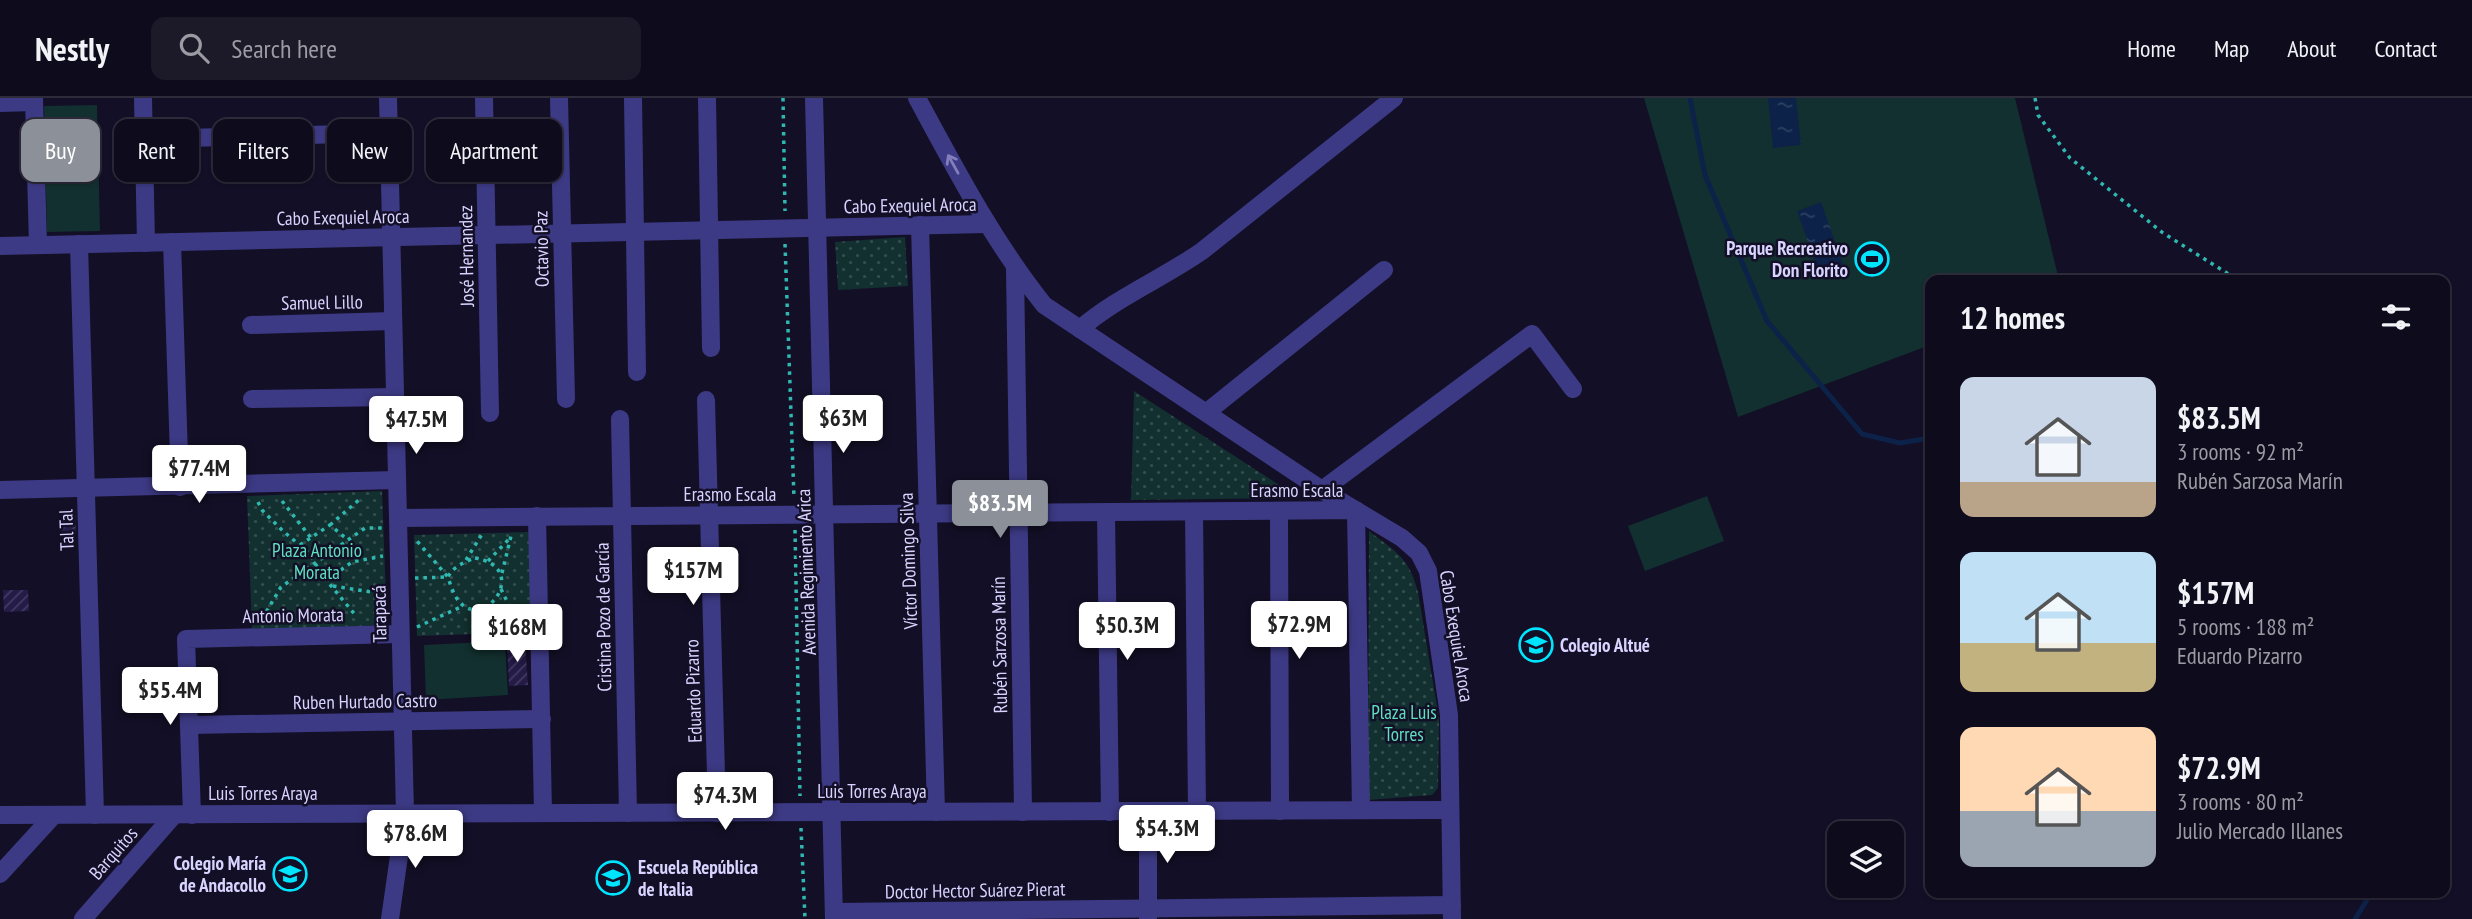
<!DOCTYPE html>
<meta charset="utf-8">
<style>
body{margin:0;font-family:"PT Sans Narrow",sans-serif;background:#1c1929;color:#f1f3f6;height:100vh;display:flex;flex-direction:column;font-size:26px;white-space:nowrap}
*{box-sizing:border-box;margin:0}
p{font-size:23px;color:#9b9ba3}
.icon{flex:none;width:38px;height:38px;fill:none;stroke:currentColor;stroke-width:2;stroke-linecap:round;stroke-linejoin:round}
.map{position:relative;flex:1;overflow:hidden}
.drawer{position:absolute;left:1925px;top:177px;width:525px;height:623px;display:flex;flex-direction:column;background:#0e0b1c;border-radius:14px;box-shadow:0 2px 5px #0004,0 0 0 2px #2e2b3b}
.drawer>*{flex:none}
.hud{position:absolute;left:21px;top:21px;width:665px;height:63px;display:flex;gap:14px}
.fabs{position:absolute;left:1827px;top:723px;display:grid;gap:14px}
.fabs a{display:grid;place-items:center;width:77px;height:77px;border-radius:14px;background:#0e0b1c;box-shadow:0 2px 5px #0004,0 0 0 2px #2e2b3b;font-size:35px}
.price{position:absolute;translate:-50% -60px;padding:0 16px;border-radius:7px;background:#fff;color:#222;font-size:23px;line-height:46px;filter:drop-shadow(0 2px 4px #0008)}
.price::after{content:'';position:absolute;left:50%;top:42px;width:21px;height:16px;margin-left:-10px;background:inherit;clip-path:polygon(0 0,100% 0,50% 100%)}
.price.current{background:#8c9099;color:#fff}
ul{padding:0;list-style:none}
li{display:flex;align-items:center;gap:21px;height:175px;padding:0 35px}
li span{display:grid;place-items:center;flex:none;width:196px;height:140px;border-radius:14px;color:#555}
li>.icon{margin-inline-start:auto}
span .icon{width:84px;height:84px;fill:#fffc;stroke-width:1}
li b{font-size:30px}
h2{display:flex;justify-content:space-between;align-items:center;height:84px;padding:0 35px;font-size:30px}
.pill{padding:0 24px;border-radius:14px;background:#0e0b1c;box-shadow:0 2px 5px #0004,0 0 0 2px #2e2b3b;font-size:24px;line-height:63px}
.pill.current{background:#8c9099;color:#fff}
header{display:flex;align-items:center;gap:42px;box-sizing:border-box;height:98px;padding:0 35px;background:#0e0b1c;border-bottom:2px solid #2e2b3b}
header strong{font-size:33px}
nav{display:flex;gap:38px;margin-inline-start:auto;font-size:24px}
.search{width:490px;height:63px;background:#1c1929;display:flex;align-items:center;gap:18px;box-sizing:border-box;padding:0 24px;border-radius:14px;color:#9b9ba3;font-size:26px}
.map>svg:first-child{display:block}
.grass{fill:#12302f}
.park{fill:url(#park-dots)}
.water{fill:url(#water-ripples)}
.lines{fill:none;stroke-linecap:round;stroke-linejoin:round}
.stream{stroke:#0c2248;stroke-width:5}
.building{fill:url(#building-hatch)}
.path{stroke:#2fb8b0;stroke-width:3.5;stroke-dasharray:3.5 5;stroke-linecap:butt}
.minor{stroke:#3d3a85;stroke-width:18}
.oneway{stroke:#837fbc}
.labels{text-anchor:middle;dominant-baseline:central;stroke-width:5;stroke-linejoin:round;paint-order:stroke}
.street-label{font-size:19px;fill:#d9d4ff;stroke:#130f26}
.poi-label{font-size:19px;font-weight:bold;fill:#d9d4ff;stroke:#130f26;text-anchor:end}
.park-label{font-size:19px;fill:#5fe0c0;stroke:#130f26}
</style>
<header>
<strong>Nestly</strong>
<div class="search"><svg class="icon" aria-label="search" viewBox="0 0 24 24"><circle cx="10" cy="10" r="6"/><path d="M15 15l6 6"/></svg>Search here</div>
<nav><a>Home</a><a>Map</a><a>About</a><a>Contact</a></nav>
</header>
<div class="map">
<svg width="2472" height="821" viewBox="0 0 2472 821">
<defs>
<pattern id="park-dots" width="8" height="8" patternUnits="userSpaceOnUse" patternTransform="scale(1.75)"><rect width="8" height="8" fill="#12302f"/><path d="M2 2h.1M6 6h.1" fill="none" stroke="#344d4e" stroke-width="1.8" stroke-linecap="round"/></pattern>
<pattern id="water-ripples" width="26" height="14" patternUnits="userSpaceOnUse" patternTransform="scale(1.75)"><rect width="26" height="14" fill="#0c2248"/><path d="M2 4q2-2 4 0t4 0M15 11q2-2 4 0t4 0" fill="none" stroke="#2f4163"/></pattern>
<pattern id="building-hatch" width="6" height="6" patternUnits="userSpaceOnUse" patternTransform="scale(1.75)"><rect width="6" height="6" fill="#241b47"/><path d="M-1 1l2-2M0 6l6-6M5 7l2-2" fill="none" stroke="#433b63"/></pattern>
</defs>
<rect width="100%" height="100%" fill="#130f26"/>
<g class="grass">
<polygon points="1644,0 2015,0 2059,182 1930,182 1930,247 1738,319"/>
<polygon points="97,7 100,133 47,134 44,8"/>
<polygon points="1707,398 1724,443 1645,473 1628,428"/>
<polygon points="505,543 508,597 426,602 424,547"/>
</g>
<g class="park">
<polygon points="905,139 908,188 838,192 835,144"/>
<polygon points="1134,293 1290,394 1287,400 1131,402"/>
<polygon points="382,393 387,527 252,532 247,398"/>
<path d="M1369,433C1396,454 1409,459 1418,494L1439,621L1438,690L1432,697L1368,702Z"/>
<polygon points="530,434 533,534 417,538 414,437"/>
</g>
<g class="water">
<polygon points="1768,0 1796,0 1801,47 1773,50"/>
<polygon points="1821,104 1844,169 1820,178 1797,113"/>
</g>
<g class="lines">
<g class="stream">
<polyline points="1690,0 1705,77 1767,223 1862,336 1900,345 1930,340"/>
<polyline points="2355,821 2372,794"/>
</g>
</g>
<g class="building">
<polygon points="75,414 76,436 62,437 61,415"/>
<polygon points="3,492 28,492 29,513 4,514"/>
<polygon points="525,543 528,587 509,588 507,544"/>
</g>
<g class="lines">
<g class="path">
<polyline points="783,0 785,113"/>
<polyline points="2035,0 2038,17 2070,60 2163,135 2238,182"/>
<polyline points="785,146 794,400"/>
<polyline points="282,403 311,440"/>
<polyline points="258,404 262,412 283,433 309,455 322,477 357,519"/>
<polyline points="330,427 360,401"/>
<polyline points="795,432 800,698"/>
<polyline points="300,447 330,427 348,442"/>
<path d="M475,460C528,469 490,527 464,508C455,502 451,489 448,479C453,469 464,464 475,460Z"/>
<polyline points="466,462 482,436"/>
<polyline points="488,463 511,439"/>
<polyline points="502,475 511,438 514,436"/>
<polyline points="415,480 448,479 417,443"/>
<polyline points="327,482 352,464 383,458"/>
<polyline points="333,488 384,496"/>
<polyline points="501,491 518,526"/>
<polyline points="488,509 518,526 523,526"/>
<polyline points="262,521 281,489 365,430 382,430"/>
<polyline points="417,529 463,508"/>
<polyline points="801,730 805,821"/>
</g>
<g class="minor">
<polyline points="34,0 38,147"/>
<polyline points="143,0 146,145"/>
<polyline points="388,0 405,716 390,821"/>
<polyline points="484,0 490,315"/>
<polyline points="559,0 566,301"/>
<polyline points="633,0 637,274"/>
<polyline points="707,0 711,250"/>
<polyline points="814,0 834,821"/>
<path d="M917,0C956,72 993,143 1044,207L1322,392L1402,440L1419,455L1428,473L1449,617L1452,821"/>
<polyline points="0,5 34,4"/>
<polyline points="144,41 389,35"/>
<polyline points="920,127 936,714"/>
<polyline points="172,144 180,389"/>
<polyline points="79,146 95,717"/>
<polyline points="0,148 986,126"/>
<polyline points="1015,170 1023,714"/>
<polyline points="251,227 393,223"/>
<path d="M1080,231C1117,199 1162,181 1202,153L1394,0"/>
<polyline points="252,301 395,299"/>
<polyline points="706,302 717,715"/>
<polyline points="1207,314 1384,172"/>
<polyline points="620,321 628,715"/>
<polyline points="0,392 397,382"/>
<polyline points="1322,392 1532,236 1573,291"/>
<polyline points="1279,413 1280,713"/>
<polyline points="1106,414 1110,714"/>
<polyline points="1194,414 1197,713"/>
<polyline points="537,418 543,715"/>
<polyline points="398,420 1356,412 1361,712"/>
<polyline points="189,627 542,621"/>
<polyline points="1148,713 1148,821"/>
<polyline points="0,717 1450,712"/>
<polyline points="192,717 186,541 400,536"/>
<polyline points="0,776 54,717"/>
<polyline points="834,814 1452,807"/>
<polyline points="83,821 174,717"/>
</g>
</g>
<defs><path id="oneway-shaft" d="M-6 0H5M1.5-3L5.5 0L1.5 3" fill="none" stroke-width="1.6" stroke-linecap="round" stroke-linejoin="round" transform="scale(1.75)"/></defs>
<use class="oneway" href="#oneway-shaft" transform="translate(953 66) rotate(-119)"/>
<defs>
<symbol id="stadium-ring" viewBox="-11 -11 22 22"><circle r="9.5" fill="#130f26" stroke="#00e5ff" stroke-width="1.5"/><path d="M0-5a6.5 5 0 1 0 0 10a6.5 5 0 1 0 0-10ZM-3.5-1.8h7v3.6h-7Z" fill="#00e5ff"/></symbol>
<symbol id="school-ring" viewBox="-11 -11 22 22"><circle r="9.5" fill="#130f26" stroke="#00e5ff" stroke-width="1.5"/><path d="M0-5L7-2L0 1L-7-2ZM-4 1L0 2.5L4 1V4Q0 6-4 4Z" fill="#00e5ff"/></symbol>
</defs>
<g fill-rule="evenodd">
<use href="#stadium-ring" x="1853" y="142" width="38" height="38"/>
<use href="#school-ring" x="1517" y="528" width="38" height="38"/>
<use href="#school-ring" x="271" y="757" width="38" height="38"/>
<use href="#school-ring" x="594" y="761" width="38" height="38"/>
</g>
<g class="labels">
<g class="street-label">
<text transform="translate(910 107) rotate(-1)">Cabo Exequiel Aroca</text>
<text transform="translate(343 119) rotate(-1)">Cabo Exequiel Aroca</text>
<text transform="translate(541 151) rotate(-91)">Octavio Paz</text>
<text transform="translate(466 158) rotate(-91)">José Hernandez</text>
<text transform="translate(322 204) rotate(-1)">Samuel Lillo</text>
<text x="1297" y="392">Erasmo Escala</text>
<text x="730" y="396">Erasmo Escala</text>
<text transform="translate(66 432) rotate(-92)">Tal Tal</text>
<text transform="translate(908 463) rotate(-92)">Víctor Domingo Silva</text>
<text transform="translate(806 474) rotate(-92)">Avenida Regimiento Arica</text>
<text transform="translate(379 516) rotate(-91)">Tarapacá</text>
<text transform="translate(293 517) rotate(-1)">Antonio Morata</text>
<text transform="translate(603 519) rotate(-91)">Cristina Pozo de García</text>
<text transform="translate(1457 538) rotate(81)">Cabo Exequiel Aroca</text>
<text transform="translate(999 547) rotate(-91)">Rubén Sarzosa Marín</text>
<text transform="translate(693 593) rotate(-92)">Eduardo Pizarro</text>
<text transform="translate(365 603) rotate(-1)">Ruben Hurtado Castro</text>
<text x="872" y="693">Luis Torres Araya</text>
<text x="263" y="695">Luis Torres Araya</text>
<text transform="translate(113 755) rotate(-49)">Barquitos</text>
<text transform="translate(975 792) rotate(-1)">Doctor Hector Suárez Pierat</text>
</g>
<g class="poi-label">
<text x="1848" y="150">Parque Recreativo<tspan x="1848" dy="22">Don Florito</tspan></text>
<text x="1560" y="547" text-anchor="start">Colegio Altué</text>
<text x="266" y="765">Colegio María<tspan x="266" dy="22">de Andacollo</tspan></text>
<text x="638" y="769" text-anchor="start">Escuela República<tspan x="638" dy="22">de Italia</tspan></text>
</g>
<g class="park-label">
<text x="317" y="452">Plaza Antonio<tspan x="317" dy="22">Morata</tspan></text>
<text x="1404" y="614">Plaza Luis<tspan x="1404" dy="22">Torres</tspan></text>
</g>
</g>
</svg>
<div class="fabs">
<a><svg class="icon" aria-label="layers" viewBox="0 0 24 24"><path d="M12 4l9 5-9 5-9-5zM3 14l9 5 9-5"/></svg></a>
</div>
<b class="price" style="left:843px;top:357px">$63M</b>
<b class="price" style="left:416px;top:358px">$47.5M</b>
<b class="price" style="left:199px;top:407px">$77.4M</b>
<b class="price current" style="left:1000px;top:442px">$83.5M</b>
<b class="price" style="left:693px;top:509px">$157M</b>
<b class="price" style="left:1299px;top:563px">$72.9M</b>
<b class="price" style="left:1127px;top:564px">$50.3M</b>
<b class="price" style="left:517px;top:566px">$168M</b>
<b class="price" style="left:170px;top:629px">$55.4M</b>
<b class="price" style="left:725px;top:734px">$74.3M</b>
<b class="price" style="left:1167px;top:767px">$54.3M</b>
<b class="price" style="left:415px;top:772px">$78.6M</b>
<div class="hud">
<a class="pill current">Buy</a>
<a class="pill">Rent</a>
<a class="pill">Filters</a>
<a class="pill">New</a>
<a class="pill">Apartment</a>
</div>
<section class="drawer">
<h2>12 homes<svg class="icon" aria-label="filters" viewBox="0 0 24 24"><path d="M4 7h16M4 17h16"/><circle cx="9" cy="7" r="2"/><circle cx="15" cy="17" r="2"/></svg></h2>
<ul>
<li><span style="background:linear-gradient(#c9d6e8 75%,#b9a48a 0)"><svg class="icon" aria-label="home" viewBox="0 0 24 24"><path d="M3 11l9-7 9 7M6 9v11h12V9"/></svg></span><div><b>$83.5M</b><p>3 rooms · 92 m²</p><p>Rubén Sarzosa Marín</p></div></li>
<li><span style="background:linear-gradient(#bfe0f5 65%,#c2b280 0)"><svg class="icon" aria-label="home" viewBox="0 0 24 24"><path d="M3 11l9-7 9 7M6 9v11h12V9"/></svg></span><div><b>$157M</b><p>5 rooms · 188 m²</p><p>Eduardo Pizarro</p></div></li>
<li><span style="background:linear-gradient(#ffd9b3 60%,#9aa5b1 0)"><svg class="icon" aria-label="home" viewBox="0 0 24 24"><path d="M3 11l9-7 9 7M6 9v11h12V9"/></svg></span><div><b>$72.9M</b><p>3 rooms · 80 m²</p><p>Julio Mercado Illanes</p></div></li>
</ul>
</section>
</div>
